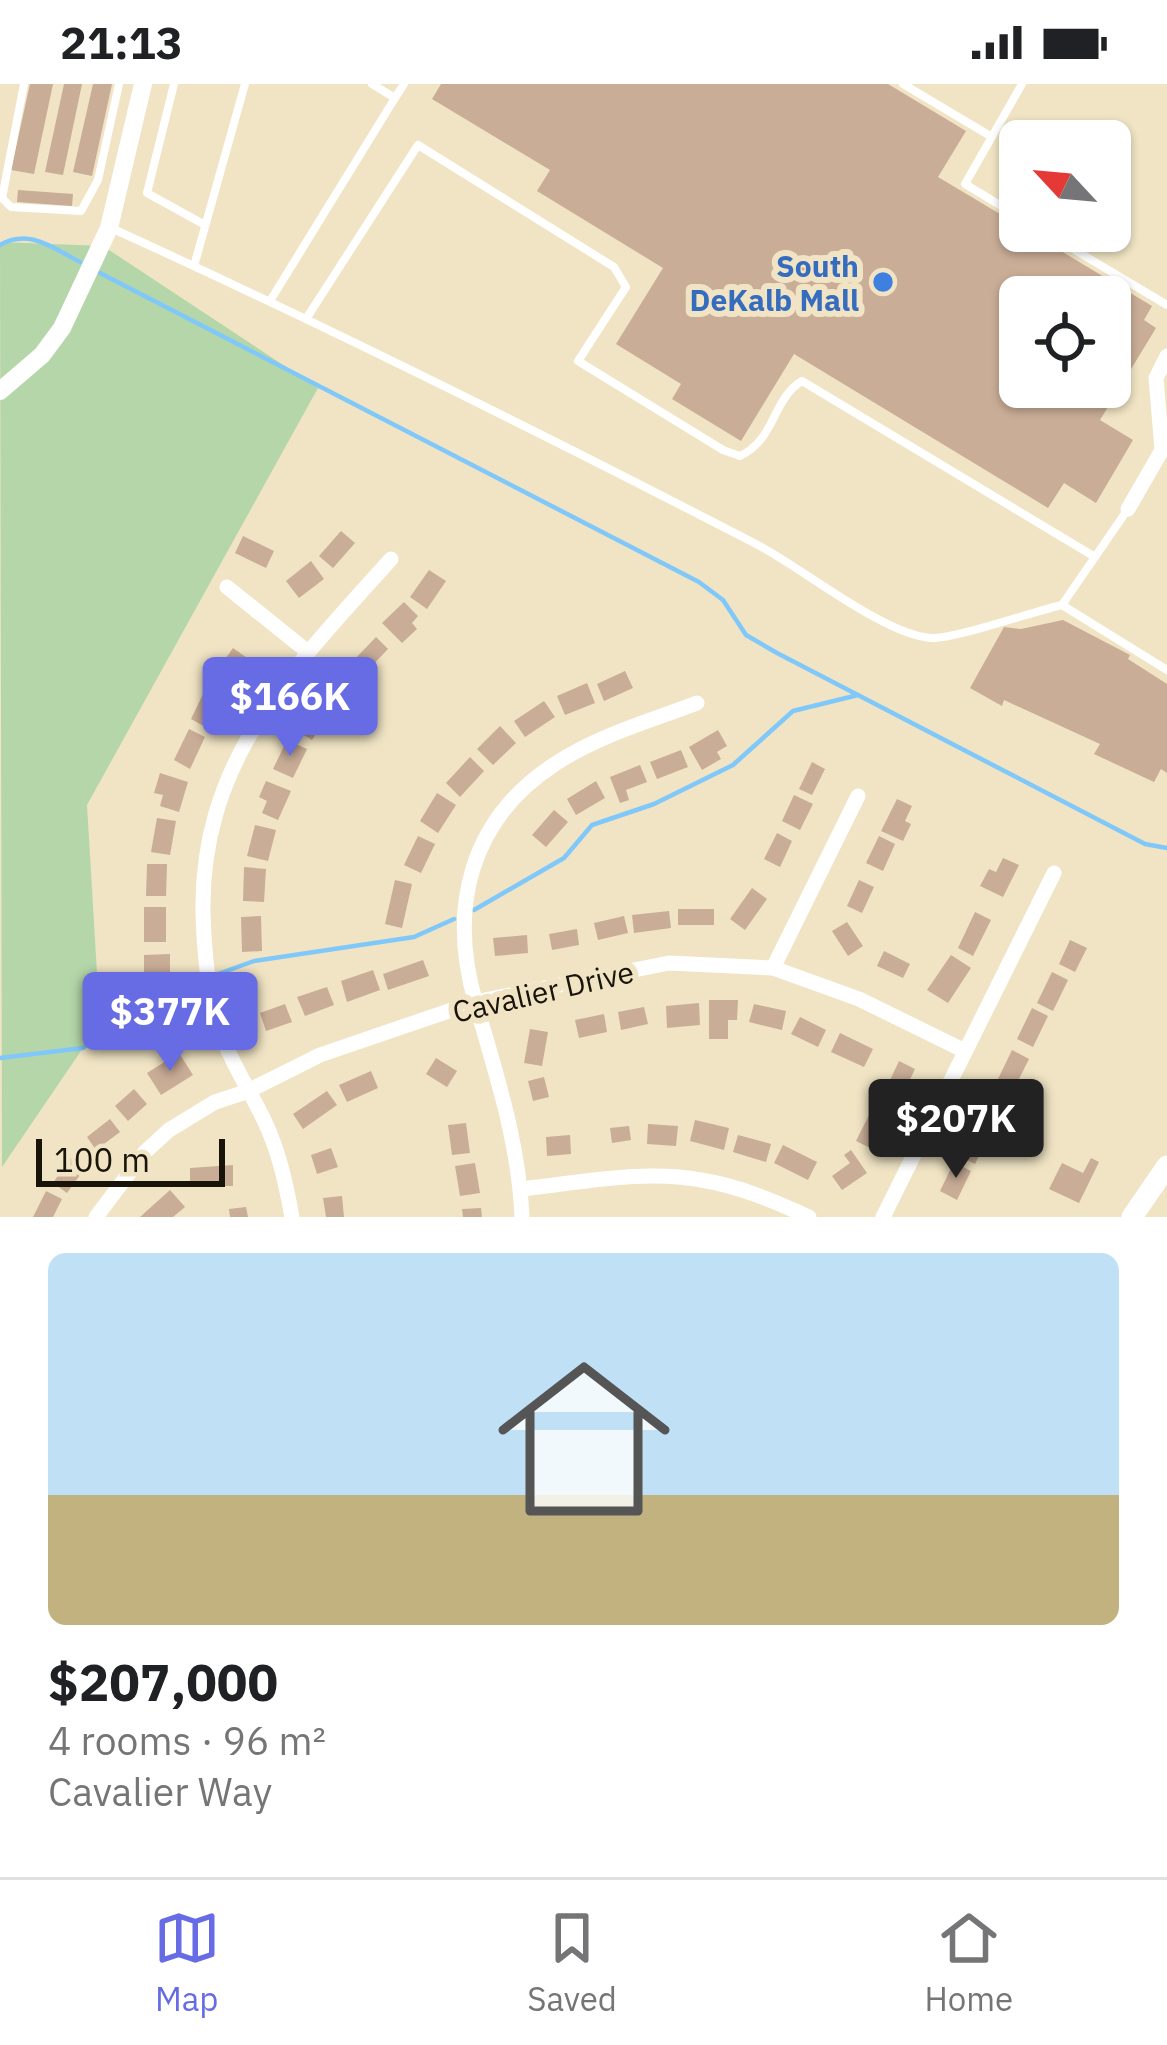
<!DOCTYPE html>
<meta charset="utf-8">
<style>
body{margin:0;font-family:"IBM Plex Sans",sans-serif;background:#f6f6f6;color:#202124;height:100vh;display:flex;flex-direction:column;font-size:45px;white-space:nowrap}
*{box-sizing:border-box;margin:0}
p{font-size:39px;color:#757577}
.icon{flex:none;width:66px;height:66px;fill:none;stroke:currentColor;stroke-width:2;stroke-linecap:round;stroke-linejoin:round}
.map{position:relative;height:1133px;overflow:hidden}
.sheet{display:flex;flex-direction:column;background:#fff;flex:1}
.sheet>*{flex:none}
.needle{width:78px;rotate:296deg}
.controls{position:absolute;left:999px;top:36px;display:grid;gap:24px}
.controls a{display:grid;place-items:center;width:132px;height:132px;border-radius:18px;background:#fff;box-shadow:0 3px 9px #0004;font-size:60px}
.scale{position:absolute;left:36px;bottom:30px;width:189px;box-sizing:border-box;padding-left:12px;border:6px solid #181409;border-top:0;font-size:33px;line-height:42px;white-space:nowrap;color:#181409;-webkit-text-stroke:9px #f0e4c4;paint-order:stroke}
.price{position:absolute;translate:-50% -102px;padding:0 27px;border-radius:12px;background:#676ce5;color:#fff;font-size:39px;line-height:78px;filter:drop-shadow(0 3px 6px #0008)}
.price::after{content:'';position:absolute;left:50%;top:72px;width:36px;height:27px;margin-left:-18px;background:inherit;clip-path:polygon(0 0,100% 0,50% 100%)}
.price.active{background:#222;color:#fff}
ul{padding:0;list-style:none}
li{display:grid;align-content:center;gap:24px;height:636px;padding:0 48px}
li+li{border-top:3px solid #e0e0e0}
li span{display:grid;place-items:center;height:372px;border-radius:18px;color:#555}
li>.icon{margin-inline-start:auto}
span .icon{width:216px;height:216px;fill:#fffc;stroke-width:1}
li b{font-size:51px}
.status{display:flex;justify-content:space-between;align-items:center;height:84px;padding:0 60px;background:#fff;direction:ltr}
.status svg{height:33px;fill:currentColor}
.dock{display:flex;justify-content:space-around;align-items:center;height:168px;border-top:3px solid #e0e0e0;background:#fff;font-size:33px;color:#757577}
.dock a{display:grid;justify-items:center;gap:6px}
.dock .active{color:#676ce5}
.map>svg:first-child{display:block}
.green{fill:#b5d6a9}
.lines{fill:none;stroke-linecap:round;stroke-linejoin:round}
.stream{stroke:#80c8f9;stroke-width:4.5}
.building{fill:#c9ad97;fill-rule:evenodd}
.service{stroke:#fff;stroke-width:8}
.minor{stroke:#fff;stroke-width:15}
.tertiary{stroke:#fff;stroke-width:18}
.secondary{stroke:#fff;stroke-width:21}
.shop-dot{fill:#3f7fe0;stroke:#f0e4c4;stroke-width:4.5}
.labels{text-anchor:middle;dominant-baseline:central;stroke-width:12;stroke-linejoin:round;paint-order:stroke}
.shop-label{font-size:30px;font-weight:bold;fill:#366cbe;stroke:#f0e4c4;text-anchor:end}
.street-label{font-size:30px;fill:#181409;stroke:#f0e4c4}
</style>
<div class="status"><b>21:13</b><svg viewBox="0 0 49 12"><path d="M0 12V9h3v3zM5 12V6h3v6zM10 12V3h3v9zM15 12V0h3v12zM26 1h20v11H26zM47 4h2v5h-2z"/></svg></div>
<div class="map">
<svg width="1167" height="1133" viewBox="0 0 1167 1133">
<rect width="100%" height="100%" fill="#f0e4c4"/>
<polygon class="green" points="0,158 103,162 318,304 87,721 100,939 2,1083"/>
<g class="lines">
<g class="stream">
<path d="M0,161C29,144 53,164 80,178"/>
<polyline points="100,189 699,498 723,516 746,551 777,569 1145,760 1167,764"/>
<polyline points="474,826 564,774 592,741 654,720 733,681 793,627 858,611"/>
<polyline points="218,890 254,877 414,853 454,835"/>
<polyline points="0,974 83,964 133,920 199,897"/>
</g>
</g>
<g class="building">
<polygon points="30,0 53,0 34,90 11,86"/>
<polygon points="64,0 82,0 63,91 45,88"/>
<polygon points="93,0 112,0 92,92 73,88"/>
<path d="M441,0H888L966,47L938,93L1020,142V147H1028L1152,222L1144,236L1156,244L1100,336L1133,356L1096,419L1064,399L1048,424L794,270L741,357L672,315L681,300L616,260L663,184L537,107L550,86L432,15ZM1020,213H1110V303H1020Z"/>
<polygon points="18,106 73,110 72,122 17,118"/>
<polygon points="341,447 355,459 333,484 319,472"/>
<polygon points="243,452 274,467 266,484 235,469"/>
<polygon points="311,477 324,495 299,514 286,497"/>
<polygon points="429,486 446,497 427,525 410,513"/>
<polygon points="404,518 418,532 412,539 417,545 402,559 382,539"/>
<polygon points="1063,536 1130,571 1128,575 1167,600 1167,689 1161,685 1154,698 1094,670 1100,660 1004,616 1002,622 970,604 1004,543 1021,545"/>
<polygon points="376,553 388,565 366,588 354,576"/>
<polygon points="233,564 250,576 232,603 214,591"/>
<polygon points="343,583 359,597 339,621 323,607"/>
<polygon points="625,587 633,604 604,617 597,600"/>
<polygon points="587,599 595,619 565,631 557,612"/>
<polygon points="205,606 223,616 209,645 191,635"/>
<polygon points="315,617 330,627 312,656 296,646"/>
<polygon points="544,617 555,633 525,653 514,637"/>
<polygon points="500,642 516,659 493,681 477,665"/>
<polygon points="189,645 205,653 190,685 174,676"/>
<polygon points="718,646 727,662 717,668 721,675 702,686 689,663"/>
<polygon points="287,656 307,665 293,694 273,685"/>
<polygon points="681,666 688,683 657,695 650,678"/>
<polygon points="470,673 484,687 460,713 446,699"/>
<polygon points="812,678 825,685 812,711 799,705"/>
<polygon points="640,681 647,698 626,706 629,716 620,719 610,693"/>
<polygon points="160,689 188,698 179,728 160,722 163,711 154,709"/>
<polygon points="266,697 291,707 278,736 262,729 267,717 259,713"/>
<polygon points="596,697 605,714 576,731 567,715"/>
<polygon points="437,709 456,721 438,749 420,737"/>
<polygon points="794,711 813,720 800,746 782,737"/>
<polygon points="897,715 912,722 905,737 911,740 903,757 881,747"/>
<polygon points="554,726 568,738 546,763 532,751"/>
<polygon points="157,734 176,737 170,771 151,768"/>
<polygon points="255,741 276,746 268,777 247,772"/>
<polygon points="777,749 792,757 780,783 764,775"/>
<polygon points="418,752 435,760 421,789 404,781"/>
<polygon points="879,752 895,760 883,787 866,779"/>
<polygon points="1003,774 1019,781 1003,813 980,802 989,785 996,788"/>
<polygon points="147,780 167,780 166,812 146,812"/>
<polygon points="244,783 266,785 264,818 243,817"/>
<polygon points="395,796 412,800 402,844 385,840"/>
<polygon points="859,796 874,803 862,829 847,822"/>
<polygon points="752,804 767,815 745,846 730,835"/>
<rect x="144" y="823" width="22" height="35"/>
<rect x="678" y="825" width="36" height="16"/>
<polygon points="669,827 671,844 634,849 632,831"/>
<polygon points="975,828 991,836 973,872 958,864"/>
<polygon points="261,832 262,867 242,868 241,833"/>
<polygon points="624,832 628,849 598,856 594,839"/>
<polygon points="847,838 863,862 848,872 832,847"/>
<polygon points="577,845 579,861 552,866 549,850"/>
<polygon points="527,851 528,869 495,872 493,854"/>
<polygon points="1070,856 1087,864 1075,888 1059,880"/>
<polygon points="884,867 910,880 903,894 877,882"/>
<polygon points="170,870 170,902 144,902 144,871"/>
<polygon points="951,871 971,884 948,919 927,906"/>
<polygon points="423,876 429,892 388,906 383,890"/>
<polygon points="373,886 380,906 347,918 341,897"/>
<polygon points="1052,888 1068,896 1053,927 1037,919"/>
<polygon points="327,903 334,921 305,932 297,913"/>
<polygon points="174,914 178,937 157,941 153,918"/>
<polygon points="709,916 738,916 737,936 728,936 728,955 709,955"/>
<polygon points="699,919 700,941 667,944 666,922"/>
<polygon points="285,920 292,938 266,947 260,929"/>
<polygon points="754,920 786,927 782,946 749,938"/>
<polygon points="644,923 648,940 621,946 618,928"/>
<polygon points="1032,924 1048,932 1033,963 1017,955"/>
<polygon points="604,930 607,948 579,954 575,936"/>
<polygon points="800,933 826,946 818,963 791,950"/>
<polygon points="530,945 548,948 542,982 524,979"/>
<polygon points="840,949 873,965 864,983 831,968"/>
<polygon points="1012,966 1029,975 1015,1003 998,995"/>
<polygon points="179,969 193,991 161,1011 147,989"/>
<polygon points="436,974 457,987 447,1003 426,990"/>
<polygon points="899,977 915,985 899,1019 883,1011"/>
<polygon points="371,987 378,1004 347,1018 339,1001"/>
<polygon points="544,993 549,1013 533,1017 528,997"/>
<polygon points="134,1005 147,1020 128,1037 115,1022"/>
<polygon points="327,1007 337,1021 303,1045 293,1030"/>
<polygon points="991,1012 1008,1021 997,1043 980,1034"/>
<polygon points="872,1025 888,1032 872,1065 856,1057"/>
<polygon points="110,1035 120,1048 96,1066 87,1053"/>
<polygon points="695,1036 729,1044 724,1066 690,1057"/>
<polygon points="466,1039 470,1069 452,1071 448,1041"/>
<polygon points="975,1039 991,1047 975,1080 959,1072"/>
<polygon points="648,1040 678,1042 676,1062 647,1060"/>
<polygon points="629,1042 631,1056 612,1059 610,1044"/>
<polygon points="570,1051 571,1070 547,1072 546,1053"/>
<polygon points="738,1051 771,1060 766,1078 733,1068"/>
<polygon points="783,1061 817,1078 808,1096 774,1079"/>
<polygon points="331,1064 338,1083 317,1090 311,1071"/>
<polygon points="851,1066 867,1089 842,1106 832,1092 850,1079 844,1071"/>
<polygon points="70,1074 85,1084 67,1109 53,1099"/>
<polygon points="1091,1074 1099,1078 1079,1119 1049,1105 1062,1079 1083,1089"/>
<polygon points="954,1078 971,1087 957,1116 940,1107"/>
<polygon points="475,1079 480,1109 460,1112 455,1082"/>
<polygon points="233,1081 233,1102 190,1102 190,1084"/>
<polygon points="170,1106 185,1123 173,1133 140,1133"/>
<polygon points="46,1107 62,1115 53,1133 33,1133"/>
<polygon points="342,1112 344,1133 326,1133 323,1114"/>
<polygon points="246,1123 248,1133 230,1133 229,1125"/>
<polygon points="481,1124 482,1133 463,1133 462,1125"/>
</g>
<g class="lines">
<g class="service">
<polyline points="24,0 2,114 11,123 81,127 98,96 119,0"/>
<polyline points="174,0 147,109 205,141"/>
<polyline points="372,0 395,14 404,0"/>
<polyline points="903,0 992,53"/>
<polyline points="1020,133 965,100 1022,0"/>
<path d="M111,144C329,243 543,350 756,460C801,483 884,551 931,554C951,556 1035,527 1062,521L1128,425"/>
<polyline points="1043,147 1167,221"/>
<polyline points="194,182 245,0"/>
<polyline points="270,217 395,14"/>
<path d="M306,235L418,61L614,183L626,203L578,277L723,366L740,372C776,355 772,315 802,297L1095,473"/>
<polyline points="1062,521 1167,586"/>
</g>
<g class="minor">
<polyline points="1128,425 1162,366 1156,294 1167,272"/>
<polyline points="227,503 308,568"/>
<polyline points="773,884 858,712"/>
<path d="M521,1105C579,1099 644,1085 701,1096C739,1102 774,1117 809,1133"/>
<polyline points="96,1133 145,1068 169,1046 215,1018 246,1008 320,971 475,918 669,879 773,884 859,915 965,967"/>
<path d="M292,1133C286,1100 279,1067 264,1036C248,1003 228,974 217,937C207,902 204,865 203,829C200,675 295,582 391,475"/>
<path d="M522,1133C519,1059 496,990 476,920C448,825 469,736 555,680C597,652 650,637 697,619"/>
<polyline points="883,1133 1054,789"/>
</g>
<polyline class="tertiary" points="0,307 42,271 62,244 109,144 143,0"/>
<polyline class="secondary" points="1132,1133 1167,1082"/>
</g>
<circle class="shop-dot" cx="883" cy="198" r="12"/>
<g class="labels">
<g class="shop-label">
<text x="859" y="181">South<tspan x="859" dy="34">DeKalb Mall</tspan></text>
</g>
<g class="street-label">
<text transform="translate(543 907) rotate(-13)">Cavalier Drive</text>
</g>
</g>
</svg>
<div class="controls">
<a><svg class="needle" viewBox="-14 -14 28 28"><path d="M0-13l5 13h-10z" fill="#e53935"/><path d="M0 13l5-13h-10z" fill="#757577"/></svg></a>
<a><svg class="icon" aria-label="locate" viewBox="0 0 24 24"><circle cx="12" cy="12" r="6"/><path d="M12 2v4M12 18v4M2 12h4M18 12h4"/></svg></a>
</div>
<div class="scale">100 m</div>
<b class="price" style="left:290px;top:675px">$166K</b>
<b class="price" style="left:170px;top:990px">$377K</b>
<b class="price active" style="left:956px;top:1097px">$207K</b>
</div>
<section class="sheet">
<ul>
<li><span style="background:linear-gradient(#bfe0f5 65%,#c2b280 0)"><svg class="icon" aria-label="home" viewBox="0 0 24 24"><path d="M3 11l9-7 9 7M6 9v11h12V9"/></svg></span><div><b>$207,000</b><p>4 rooms · 96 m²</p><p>Cavalier Way</p></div></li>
</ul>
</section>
<nav class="dock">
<a class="active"><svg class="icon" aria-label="map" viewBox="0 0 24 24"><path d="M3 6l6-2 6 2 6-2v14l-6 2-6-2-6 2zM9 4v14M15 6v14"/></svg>Map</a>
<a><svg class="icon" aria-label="saved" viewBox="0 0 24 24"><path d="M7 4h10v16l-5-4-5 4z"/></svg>Saved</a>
<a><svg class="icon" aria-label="home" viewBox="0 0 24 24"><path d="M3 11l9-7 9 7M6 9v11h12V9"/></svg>Home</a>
</nav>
